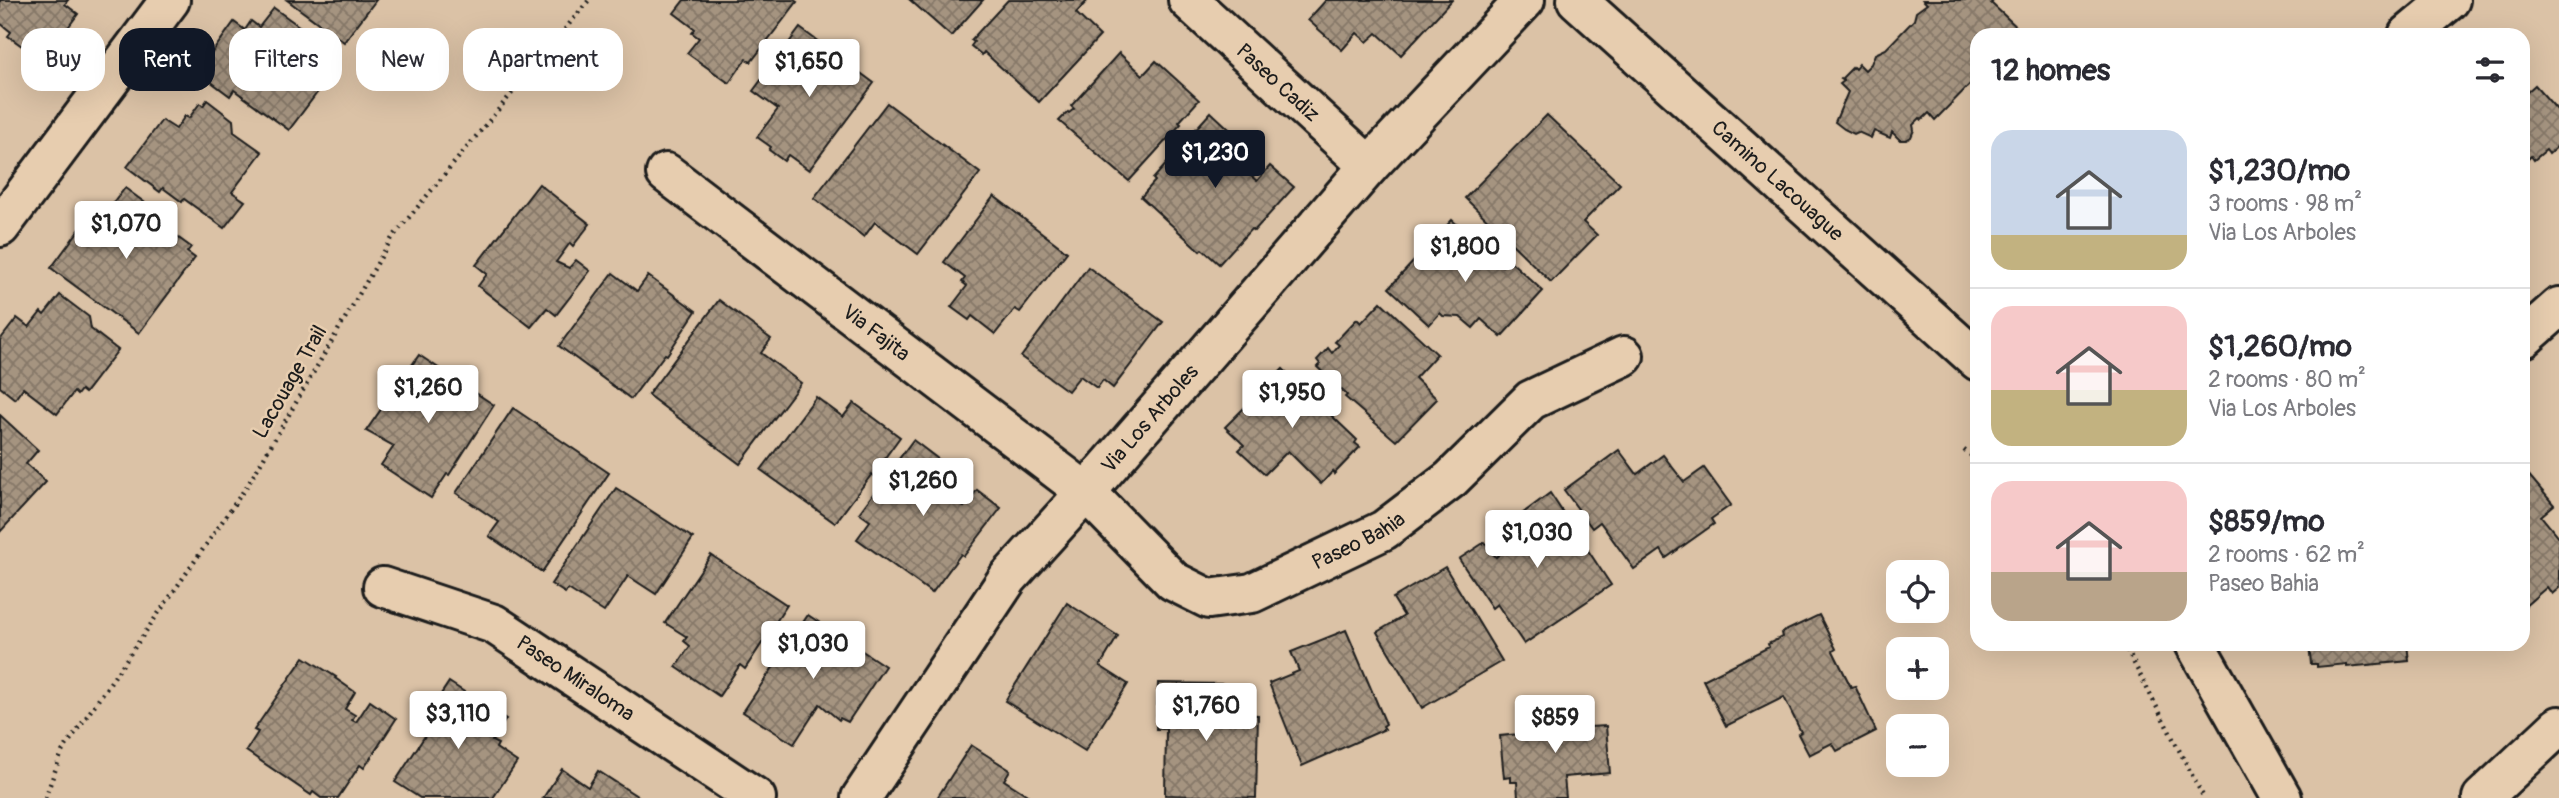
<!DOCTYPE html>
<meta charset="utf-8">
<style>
body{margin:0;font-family:Pangolin,sans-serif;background:#f2f2f3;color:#2b2b33;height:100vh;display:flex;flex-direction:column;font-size:26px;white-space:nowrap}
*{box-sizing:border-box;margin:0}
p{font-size:23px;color:#7c7c81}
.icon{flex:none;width:38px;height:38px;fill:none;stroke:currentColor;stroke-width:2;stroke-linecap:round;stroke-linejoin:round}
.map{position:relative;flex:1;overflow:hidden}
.drawer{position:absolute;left:1970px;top:28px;width:560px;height:623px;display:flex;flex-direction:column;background:#fff;border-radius:21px;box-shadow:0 7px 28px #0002}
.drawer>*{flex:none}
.hud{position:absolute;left:21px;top:28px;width:665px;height:63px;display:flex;gap:14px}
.buttons{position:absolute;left:1886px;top:560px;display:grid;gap:14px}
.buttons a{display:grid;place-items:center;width:63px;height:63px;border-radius:14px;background:#fff;box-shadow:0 7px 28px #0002;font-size:35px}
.price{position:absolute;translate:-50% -60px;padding:0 16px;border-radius:7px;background:#fff;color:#222;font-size:23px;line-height:46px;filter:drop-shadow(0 2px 4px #0008)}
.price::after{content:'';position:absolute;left:50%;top:42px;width:21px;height:16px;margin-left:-10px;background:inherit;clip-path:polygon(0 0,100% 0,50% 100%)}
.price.selected{background:#111827;color:#fff}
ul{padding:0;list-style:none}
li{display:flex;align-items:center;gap:21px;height:175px;padding:0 21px}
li+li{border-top:2px solid #e1e1e2}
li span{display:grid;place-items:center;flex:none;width:196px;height:140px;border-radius:21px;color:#555}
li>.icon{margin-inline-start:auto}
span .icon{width:84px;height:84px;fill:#fffc;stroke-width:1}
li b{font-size:30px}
h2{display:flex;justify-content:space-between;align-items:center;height:84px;padding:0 21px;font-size:30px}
.pill{padding:0 24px;border-radius:21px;background:#fff;box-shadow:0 7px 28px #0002;font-size:24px;line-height:63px}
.pill.selected{background:#111827;color:#fff}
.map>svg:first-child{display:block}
.building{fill:url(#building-cross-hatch);stroke:#1c1c1c;stroke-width:2}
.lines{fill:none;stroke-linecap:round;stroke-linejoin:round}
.minor-casing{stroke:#1c1c1c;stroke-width:44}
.path{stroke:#1c1c1c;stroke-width:4.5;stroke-dasharray:2 5;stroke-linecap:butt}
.minor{stroke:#e7cdaf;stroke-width:38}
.labels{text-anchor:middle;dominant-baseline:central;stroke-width:5;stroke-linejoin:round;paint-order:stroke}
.street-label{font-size:21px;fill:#1c1c1c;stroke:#e7cdaf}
</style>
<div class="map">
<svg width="2559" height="798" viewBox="0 0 2559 798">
<defs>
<pattern id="building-cross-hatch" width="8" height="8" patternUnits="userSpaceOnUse" patternTransform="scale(1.75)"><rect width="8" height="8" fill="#a59480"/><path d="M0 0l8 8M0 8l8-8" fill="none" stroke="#867868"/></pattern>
</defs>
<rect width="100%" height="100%" fill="#dbc2a6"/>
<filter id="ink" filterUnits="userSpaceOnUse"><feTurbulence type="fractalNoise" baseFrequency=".0143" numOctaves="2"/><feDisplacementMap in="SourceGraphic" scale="14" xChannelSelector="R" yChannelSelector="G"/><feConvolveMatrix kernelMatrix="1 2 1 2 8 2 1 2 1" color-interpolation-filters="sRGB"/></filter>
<g filter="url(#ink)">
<g class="building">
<polygon points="0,0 68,0 65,4 78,14 43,61 8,36 11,32 0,23"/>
<polygon points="287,0 376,0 344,42"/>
<polygon points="684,0 794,0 797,2 751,62 746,59 729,83 687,53 699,38 692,33 695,29 674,13"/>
<polygon points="910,0 983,0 951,36"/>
<polygon points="1008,0 1088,0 1076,13 1100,36 1039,102 984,52 982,55 971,46 974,42 971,40"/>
<polygon points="1326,0 1452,0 1401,55 1377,33 1367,42 1357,33 1342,50 1308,20"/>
<polygon points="1923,0 1994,0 1991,3 2020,30 2014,35 1978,35 1978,76 1935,120 1929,113 1922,120 1920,118 1913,125 1914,130 1911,137 1906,140 1900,140 1892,132 1890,138 1874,131 1871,138 1858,132 1854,134 1844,129 1835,122 1848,92 1840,84 1844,81 1841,79 1853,67 1855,69 1859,64 1865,70 1871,64 1875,54 1886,49 1914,20 1916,12 1927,4"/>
<polygon points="274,8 321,42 310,58 332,73 289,130 234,90 230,96 198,72 234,22 245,30 251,21 259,27"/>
<polygon points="800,28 874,83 809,170 788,155 784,161 769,150 771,147 757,137 778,109 753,91"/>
<polygon points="1119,53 1143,75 1156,61 1199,100 1179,122 1181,124 1129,181 1059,121 1068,112 1069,113 1074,109 1071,106"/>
<polygon points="2535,85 2559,112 2559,145 2549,154 2546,150 2534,160 2531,156 2524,163 2524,90 2526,93"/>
<polygon points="207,100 233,120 234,132 262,152 232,192 245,201 224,228 184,199 182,202 163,188 160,192 127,167 162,120 176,129 185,116 189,118 200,103 203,106"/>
<polygon points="887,103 980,173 918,254 875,222 864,237 814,198"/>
<polygon points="1211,112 1257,155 1244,170 1257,181 1270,166 1294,187 1254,231 1251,229 1219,264 1202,249 1200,251 1141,197 1155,181 1153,179 1184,144 1183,143"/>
<polygon points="1547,115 1620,184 1583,222 1597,235 1551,282 1465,198"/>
<polygon points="539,184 590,224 573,246 570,243 556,262 569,268 576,260 590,271 556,315 547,308 531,327 478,286 487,274 476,265"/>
<polygon points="125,188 167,219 162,226 191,247 187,252 195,258 139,333 51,268 82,226 85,228 87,224 98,232 104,226 97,220 102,214 104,215"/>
<polygon points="994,196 1067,252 1020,312 1015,309 995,334 972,316 969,320 951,307 967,286 962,282 965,278 944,262"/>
<polygon points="1452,220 1502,266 1508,259 1543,291 1501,337 1481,319 1473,328 1460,317 1443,316 1440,313 1429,325 1389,288"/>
<polygon points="1088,267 1163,322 1113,388 1103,380 1097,388 1080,376 1068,391 1021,357"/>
<polygon points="613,273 637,291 648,276 696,311 667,355 665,354 631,399 559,346"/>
<polygon points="60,295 89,317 91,329 118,350 85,393 81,390 77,395 74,392 57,414 23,388 15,399 0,387 0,340 17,318 29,327 41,312 44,315"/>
<polygon points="719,300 771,339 761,353 801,383 740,464 648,395"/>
<polygon points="1381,302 1437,354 1415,378 1437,399 1396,441 1345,397 1347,395 1317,367 1320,364 1317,360 1328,348 1332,353 1339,345 1335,342 1357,319 1361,323"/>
<polygon points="419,355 494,405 449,475 447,474 431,498 381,465 394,446 366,431"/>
<polygon points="1283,369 1357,440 1355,443 1360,447 1334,474 1333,471 1321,484 1288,451 1265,474 1239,450 1244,445 1225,427"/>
<polygon points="816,397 843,417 854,403 900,437 882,462 884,464 874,476 872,474 835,523 761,470"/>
<polygon points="513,408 609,473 542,572 489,536 499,522 456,493"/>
<polygon points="0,415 38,450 26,464 46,482 0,532"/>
<polygon points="913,440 963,478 950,496 964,507 977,490 1001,508 964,556 961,554 932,593 857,539 870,521 859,513"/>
<polygon points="1619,450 1637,474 1663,455 1684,482 1704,468 1731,505 1711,519 1714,524 1666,558 1661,550 1634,569 1600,522 1592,528 1564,490"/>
<polygon points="2527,473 2554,505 2541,516 2559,538 2559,588 2552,594 2547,587 2524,607 2524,476"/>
<polygon points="616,488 693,538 656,594 628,576 604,612 568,589 565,593 551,584"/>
<polygon points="1550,493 1611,585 1524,644 1497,604 1492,608 1459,559 1485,542 1496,557 1510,547 1499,531"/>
<polygon points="711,555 787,605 745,669 740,665 719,696 676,667 690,646 684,641 687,637 665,623"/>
<polygon points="1445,567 1502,661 1422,708 1377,632 1404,616 1393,598"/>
<polygon points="1067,603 1118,636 1100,666 1128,684 1085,751 1005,701"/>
<polygon points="808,615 885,666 848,722 840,718 839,720 820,704 794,744 743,712"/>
<polygon points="1819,615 1836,649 1833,651 1851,687 1855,686 1876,731 1837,751 1832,743 1809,755 1798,734 1801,732 1784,697 1726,726 1703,680 1769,647 1768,644 1782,637 1781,633"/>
<polygon points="1346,630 1386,724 1383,726 1385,729 1302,766 1269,683 1299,671 1291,652"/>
<polygon points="2309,644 2407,644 2409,661 2347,667 2347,664 2317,667 2317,664 2311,664"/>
<polygon points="304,657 336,677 335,678 355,692 345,709 355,715 352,720 356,722 370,701 396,719 364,768 360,765 338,798 321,798 313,792 311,795 246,751 258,732 254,730"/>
<polygon points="449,682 506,719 492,741 498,744 496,748 517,762 493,798 420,798 395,782 432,725 424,720"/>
<polygon points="1158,683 1225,684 1225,710 1232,711 1232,714 1258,715 1256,798 1165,795 1166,729 1156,729"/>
<polygon points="1588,708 1589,727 1606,726 1610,773 1564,777 1566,798 1518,798 1517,782 1511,782 1511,777 1504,778 1500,736 1550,731 1548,712"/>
<polygon points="971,745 1010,770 1004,780 1032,798 937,798"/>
<polygon points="562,769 588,787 598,771 640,798 543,798"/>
</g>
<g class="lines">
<defs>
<g id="minor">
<path id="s1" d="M1188,0L1369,166"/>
<path id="s2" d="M1577,0L1978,361"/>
<polyline points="2408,35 2450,0"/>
<path id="s3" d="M666,173L1086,492L1173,581L1209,599L1252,593L1384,530L1451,479L1531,400L1624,356"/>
<polyline points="0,227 170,0"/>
<polyline points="2524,338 2559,307"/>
<path id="s4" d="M383,587L494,624L756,798"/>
<polyline points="2195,644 2282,798"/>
<path id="s5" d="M861,798L1008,578L1086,492L1369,166L1525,0"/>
<polyline points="2482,798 2559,726"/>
</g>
</defs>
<use href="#minor" class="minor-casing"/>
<g class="path">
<polyline points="1964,450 1978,461"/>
<polyline points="2124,644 2204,798"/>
<polyline points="45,798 62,752 249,483 392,238 589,0"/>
</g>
<use href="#minor" class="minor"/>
</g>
</g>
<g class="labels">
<g class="street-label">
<text stroke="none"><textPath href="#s1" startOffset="122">Paseo Cadiz</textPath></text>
<text stroke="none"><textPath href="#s2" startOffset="270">Camino Lacouague</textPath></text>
<text stroke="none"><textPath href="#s3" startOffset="264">Via Fajita</textPath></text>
<text transform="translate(290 382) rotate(-60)">Lacouage Trail</text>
<text stroke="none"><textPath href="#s5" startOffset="478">Via Los Arboles</textPath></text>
<text stroke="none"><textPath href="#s3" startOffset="854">Paseo Bahia</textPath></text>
<text stroke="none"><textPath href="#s4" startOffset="215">Paseo Miraloma</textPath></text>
</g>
</g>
</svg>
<div class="buttons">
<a><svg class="icon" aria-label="locate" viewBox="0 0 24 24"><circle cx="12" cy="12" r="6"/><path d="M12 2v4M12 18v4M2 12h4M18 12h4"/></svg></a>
<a>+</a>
<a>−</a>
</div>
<b class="price" style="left:809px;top:99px">$1,650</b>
<b class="price selected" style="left:1215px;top:190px">$1,230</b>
<b class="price" style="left:126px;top:261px">$1,070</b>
<b class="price" style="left:1465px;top:284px">$1,800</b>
<b class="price" style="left:428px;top:425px">$1,260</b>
<b class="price" style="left:1292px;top:430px">$1,950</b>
<b class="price" style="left:923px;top:518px">$1,260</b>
<b class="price" style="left:1537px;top:570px">$1,030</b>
<b class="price" style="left:813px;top:681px">$1,030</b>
<b class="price" style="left:1206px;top:743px">$1,760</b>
<b class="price" style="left:458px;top:751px">$3,110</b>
<b class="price" style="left:1555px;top:755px">$859</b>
<div class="hud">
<a class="pill">Buy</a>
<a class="pill selected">Rent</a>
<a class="pill">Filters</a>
<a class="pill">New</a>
<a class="pill">Apartment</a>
</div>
<section class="drawer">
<h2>12 homes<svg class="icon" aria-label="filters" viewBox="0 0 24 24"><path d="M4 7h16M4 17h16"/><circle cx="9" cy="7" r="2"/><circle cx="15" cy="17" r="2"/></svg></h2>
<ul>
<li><span style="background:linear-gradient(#c9d6e8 75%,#c2b280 0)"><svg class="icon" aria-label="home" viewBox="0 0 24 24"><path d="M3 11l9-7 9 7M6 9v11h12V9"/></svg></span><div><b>$1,230/mo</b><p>3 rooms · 98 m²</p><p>Via Los Arboles</p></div></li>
<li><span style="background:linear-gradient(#f6c9c9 60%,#c2b280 0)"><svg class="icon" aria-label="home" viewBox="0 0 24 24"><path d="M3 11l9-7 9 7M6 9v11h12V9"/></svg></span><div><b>$1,260/mo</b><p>2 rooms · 80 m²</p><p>Via Los Arboles</p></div></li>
<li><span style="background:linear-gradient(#f6c9c9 65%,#b9a48a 0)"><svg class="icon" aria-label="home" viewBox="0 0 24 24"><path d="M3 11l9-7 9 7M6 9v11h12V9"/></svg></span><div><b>$859/mo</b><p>2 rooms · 62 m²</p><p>Paseo Bahia</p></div></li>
</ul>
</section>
</div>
